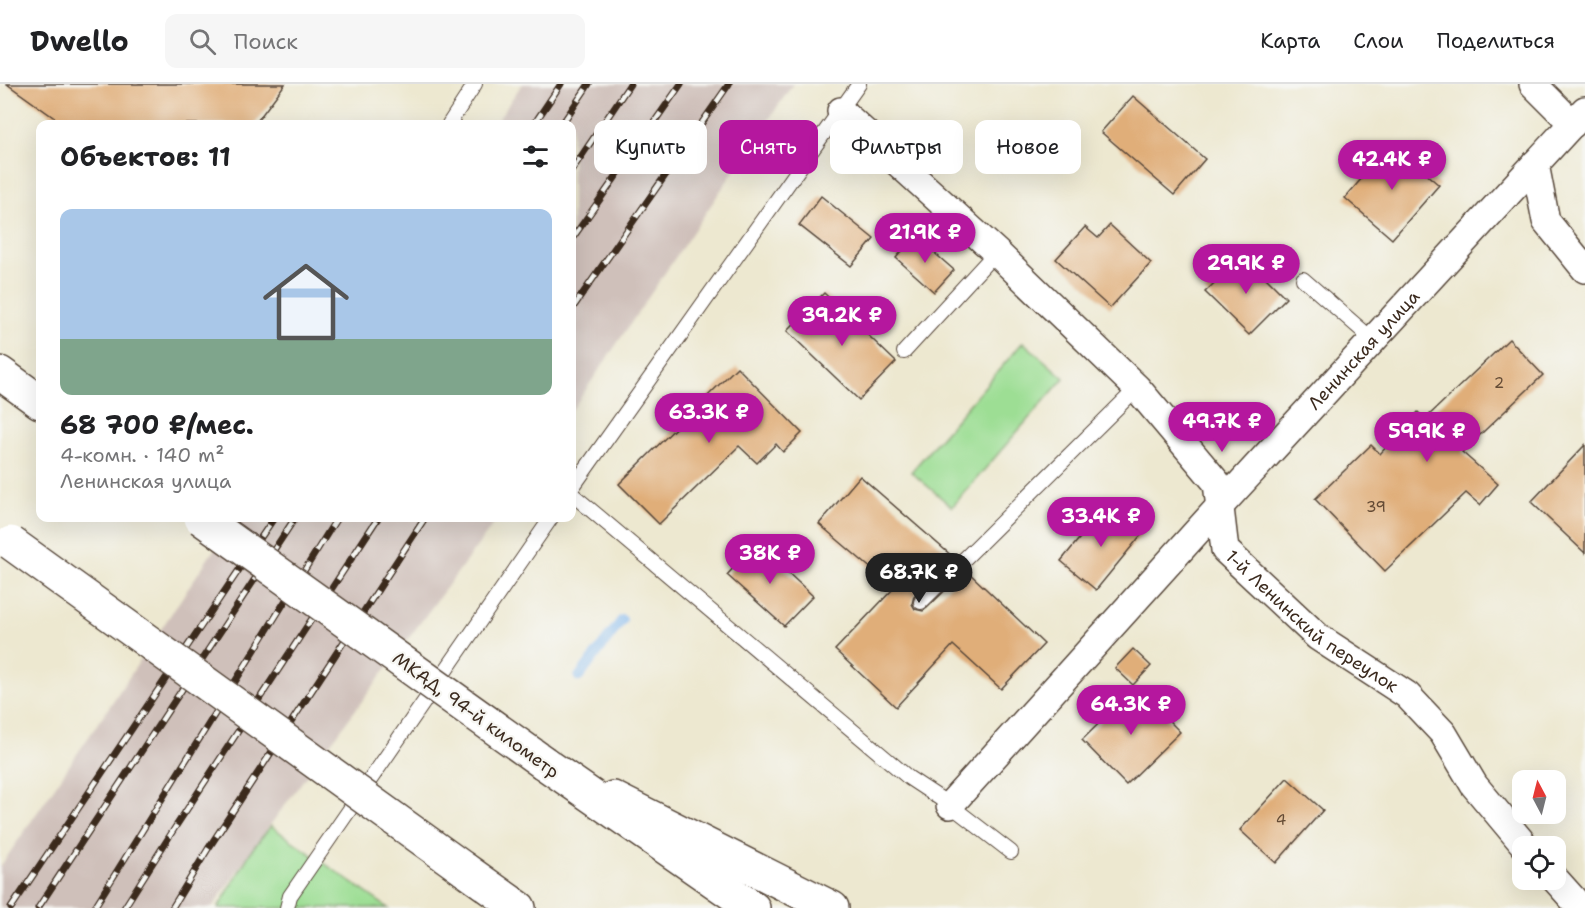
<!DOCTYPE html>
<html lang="ru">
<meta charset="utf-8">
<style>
body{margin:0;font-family:"Shantell Sans",sans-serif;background:#f6f6f6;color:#202124;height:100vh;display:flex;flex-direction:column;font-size:22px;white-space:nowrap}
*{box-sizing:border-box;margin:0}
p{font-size:20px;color:#757577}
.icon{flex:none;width:33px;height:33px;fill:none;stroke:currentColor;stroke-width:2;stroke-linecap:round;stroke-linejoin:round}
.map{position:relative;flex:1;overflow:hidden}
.panel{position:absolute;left:36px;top:36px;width:540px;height:402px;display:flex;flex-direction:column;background:#fff;border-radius:12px;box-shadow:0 6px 24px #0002}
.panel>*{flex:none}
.guide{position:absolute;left:594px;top:36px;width:570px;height:54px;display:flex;gap:12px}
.needle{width:39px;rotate:353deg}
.buttons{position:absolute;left:1512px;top:686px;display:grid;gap:12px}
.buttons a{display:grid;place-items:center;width:54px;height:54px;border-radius:12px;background:#fff;box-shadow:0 6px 24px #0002;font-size:30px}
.price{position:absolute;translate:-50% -51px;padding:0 14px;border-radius:21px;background:#b5179e;color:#fff;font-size:20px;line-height:39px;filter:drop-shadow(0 2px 3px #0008)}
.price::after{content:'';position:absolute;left:50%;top:36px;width:18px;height:14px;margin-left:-9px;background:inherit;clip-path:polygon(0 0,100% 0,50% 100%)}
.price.selected{background:#222;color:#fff}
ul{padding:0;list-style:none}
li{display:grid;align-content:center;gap:12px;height:318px;padding:0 24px}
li+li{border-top:2px solid #e0e0e0}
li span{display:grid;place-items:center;height:186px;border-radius:12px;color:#555}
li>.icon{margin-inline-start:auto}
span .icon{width:108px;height:108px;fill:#fffc;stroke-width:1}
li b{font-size:26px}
h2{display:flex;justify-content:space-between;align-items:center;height:72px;padding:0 24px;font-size:26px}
.tag{padding:0 21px;border-radius:12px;background:#fff;box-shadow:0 6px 24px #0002;font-size:21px;line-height:54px}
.tag.selected{background:#b5179e;color:#fff}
header{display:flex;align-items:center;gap:36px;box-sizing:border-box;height:84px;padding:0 30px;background:#fff;border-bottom:2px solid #e0e0e0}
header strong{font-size:28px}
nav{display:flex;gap:33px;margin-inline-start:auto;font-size:21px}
.search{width:420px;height:54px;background:#f6f6f6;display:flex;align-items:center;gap:15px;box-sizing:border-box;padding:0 21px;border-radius:12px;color:#757577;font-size:22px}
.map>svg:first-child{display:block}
.industrial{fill:#cfc0ba}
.green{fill:#9dde94;stroke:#6c8459;stroke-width:1.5}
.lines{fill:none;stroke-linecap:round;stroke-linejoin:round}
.stream{stroke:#7db5ed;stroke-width:10}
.building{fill:#e0ae79}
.lane-casing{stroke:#564639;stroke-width:16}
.street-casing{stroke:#564639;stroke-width:30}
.primary-casing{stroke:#564639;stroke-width:36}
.highway-casing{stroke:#564639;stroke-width:36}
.lane{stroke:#fff;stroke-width:14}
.street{stroke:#fff;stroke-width:27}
.primary{stroke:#fff;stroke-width:33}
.highway{stroke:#fff;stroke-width:33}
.rail-casing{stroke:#3b2a1e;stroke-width:7}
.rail{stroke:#f6f6f2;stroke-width:4.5;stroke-dasharray:14;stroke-linecap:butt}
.highway-bridge-casing{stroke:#564639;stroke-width:36;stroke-linecap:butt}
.highway-bridge{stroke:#fff;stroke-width:33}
.labels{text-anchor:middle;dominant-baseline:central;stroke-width:4.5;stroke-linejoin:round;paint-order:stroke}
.number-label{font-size:15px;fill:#644b35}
.street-label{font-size:18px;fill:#3b2a1e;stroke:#f6f6f2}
</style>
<header>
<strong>Dwello</strong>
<div class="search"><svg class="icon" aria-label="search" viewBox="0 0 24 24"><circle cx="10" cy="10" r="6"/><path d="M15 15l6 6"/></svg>Поиск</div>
<nav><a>Карта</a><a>Слои</a><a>Поделиться</a></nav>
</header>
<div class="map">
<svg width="1585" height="824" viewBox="0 0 1585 824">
<rect width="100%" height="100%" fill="#f6f6f2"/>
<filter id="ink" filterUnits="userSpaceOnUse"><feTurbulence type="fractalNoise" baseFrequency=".0167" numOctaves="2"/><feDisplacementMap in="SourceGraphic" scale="12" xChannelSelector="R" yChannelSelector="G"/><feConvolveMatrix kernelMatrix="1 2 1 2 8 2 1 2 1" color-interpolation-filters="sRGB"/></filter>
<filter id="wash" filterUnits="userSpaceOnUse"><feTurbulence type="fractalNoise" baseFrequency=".008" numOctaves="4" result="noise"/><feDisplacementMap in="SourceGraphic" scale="24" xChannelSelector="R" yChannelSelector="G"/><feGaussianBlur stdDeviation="1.35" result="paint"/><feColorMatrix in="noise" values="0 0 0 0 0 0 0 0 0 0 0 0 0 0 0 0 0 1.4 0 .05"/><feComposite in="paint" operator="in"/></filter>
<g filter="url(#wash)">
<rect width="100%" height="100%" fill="#ede8d0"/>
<g class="industrial">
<polygon points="522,0 793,0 572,326 572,40 495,40"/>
<polygon points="235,434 498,434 253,764 212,824 0,824 0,783 103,632"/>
</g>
<g class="green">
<polygon points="1023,258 1064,294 952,423 911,388"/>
<polygon points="271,742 388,824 218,824 253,764"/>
</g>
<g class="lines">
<polyline class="stream" points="579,593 622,536"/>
</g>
<g id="blocks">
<g class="building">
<polygon points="7,0 285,0 255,40 63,40"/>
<polygon points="1133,12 1205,75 1174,111 1101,48"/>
<polygon points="1391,60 1439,101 1392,155 1345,114"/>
<polygon points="821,112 874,155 851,182 799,141"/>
<polygon points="1110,141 1151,179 1110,224 1056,175 1085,143 1098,154"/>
<polygon points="915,152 954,186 934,208 896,174"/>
<polygon points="1243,171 1286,214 1249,251 1205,208"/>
<polygon points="824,209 896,278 859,316 787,247"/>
<polygon points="1509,255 1543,291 1462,368 1498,400 1480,421 1466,409 1385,487 1315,415 1371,361 1380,370 1418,328 1425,335"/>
<polygon points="737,283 802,349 783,368 776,360 757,379 739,362 659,440 619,400"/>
<polygon points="1585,361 1585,469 1531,418"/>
<polygon points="860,392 953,473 914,512 912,520 915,525 923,527 927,524 966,486 1044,560 1001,605 953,561 896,623 835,566 894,504 819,440"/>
<polygon points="1106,422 1141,451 1096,506 1061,477"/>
<polygon points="756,459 813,512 784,542 727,491"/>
<polygon points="1133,565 1151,582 1133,601 1115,584"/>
<polygon points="1136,603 1180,648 1126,701 1082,656"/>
<polygon points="1287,694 1323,726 1276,779 1240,746"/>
</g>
</g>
</g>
<g filter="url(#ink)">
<use href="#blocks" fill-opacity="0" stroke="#564639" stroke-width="1.5"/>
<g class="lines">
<defs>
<g id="lane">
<polyline points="449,40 475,0"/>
<polyline points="1303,195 1373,256"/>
<polyline points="904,268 996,168"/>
<polyline points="572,404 859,0"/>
<polyline points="572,410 909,694 950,721 1011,768"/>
<polyline points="921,518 1137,304"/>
<polyline points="287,824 290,812 551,434"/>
</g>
<g id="street">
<polyline points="1533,0 1573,40"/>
<path id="s1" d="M841,27L996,168L1137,304L1217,399L1225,466L1318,553L1407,611L1443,649L1474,701L1525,762"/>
<polyline points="1535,80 1546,137 1585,185"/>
<path id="s2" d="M950,721L1220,422L1585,26"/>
<polyline points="1555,795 1581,824"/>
</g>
<polyline id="primary" points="613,714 832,824"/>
<g id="highway">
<polyline points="0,289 40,318"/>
<polyline points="544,679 753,824"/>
<polyline points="464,785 519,824"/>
</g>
</defs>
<use href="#lane" class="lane-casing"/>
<use href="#street" class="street-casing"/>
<use href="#primary" class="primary-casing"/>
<use href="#highway" class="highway-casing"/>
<use href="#lane" class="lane"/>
<use href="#street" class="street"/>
<use href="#primary" class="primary"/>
<use href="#highway" class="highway"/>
<defs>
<g id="rail">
<polyline points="534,40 561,0"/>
<polyline points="562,40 589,0"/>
<polyline points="572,86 630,0"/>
<polyline points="572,155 681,0"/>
<polyline points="572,225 729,0"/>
<polyline points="11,824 274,434"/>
<polyline points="38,824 295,434"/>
<polyline points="94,824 337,434"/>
<polyline points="124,824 176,742 378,434"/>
<polyline points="172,824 208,765 425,434"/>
</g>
</defs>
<use href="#rail" class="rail-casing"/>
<use href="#rail" class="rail"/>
<defs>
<g id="highway-bridge">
<polyline points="201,434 544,679"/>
<polyline points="11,459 464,785"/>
</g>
</defs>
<use href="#highway-bridge" class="highway-bridge-casing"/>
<use href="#highway-bridge" class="highway-bridge"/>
</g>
</g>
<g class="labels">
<g class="number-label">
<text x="1499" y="299">2</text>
<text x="1376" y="423">39</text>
<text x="1281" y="736">4</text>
</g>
<g class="street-label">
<text stroke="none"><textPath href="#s2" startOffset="615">Ленинская улица</textPath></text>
<text stroke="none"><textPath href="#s1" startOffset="710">1-й Ленинский переулок</textPath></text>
<text transform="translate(476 631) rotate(36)">МКАД, 94-й километр</text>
</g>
</g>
</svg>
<div class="buttons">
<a><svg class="needle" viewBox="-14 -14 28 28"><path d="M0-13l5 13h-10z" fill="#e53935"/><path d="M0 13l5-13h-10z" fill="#757577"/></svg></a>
<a><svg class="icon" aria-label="locate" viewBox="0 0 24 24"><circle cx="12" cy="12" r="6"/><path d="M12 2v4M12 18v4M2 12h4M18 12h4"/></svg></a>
</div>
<b class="price" style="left:1392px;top:107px">42.4K ₽</b>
<b class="price" style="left:925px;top:180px">21.9K ₽</b>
<b class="price" style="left:1246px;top:211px">29.9K ₽</b>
<b class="price" style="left:842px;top:263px">39.2K ₽</b>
<b class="price" style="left:709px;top:360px">63.3K ₽</b>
<b class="price" style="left:1222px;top:369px">49.7K ₽</b>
<b class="price" style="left:1427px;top:379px">59.9K ₽</b>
<b class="price" style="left:1101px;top:464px">33.4K ₽</b>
<b class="price" style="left:770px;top:501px">38K ₽</b>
<b class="price selected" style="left:919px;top:520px">68.7K ₽</b>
<b class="price" style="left:1131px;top:652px">64.3K ₽</b>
<div class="guide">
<a class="tag">Купить</a>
<a class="tag selected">Снять</a>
<a class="tag">Фильтры</a>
<a class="tag">Новое</a>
</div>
<section class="panel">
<h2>Объектов: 11<svg class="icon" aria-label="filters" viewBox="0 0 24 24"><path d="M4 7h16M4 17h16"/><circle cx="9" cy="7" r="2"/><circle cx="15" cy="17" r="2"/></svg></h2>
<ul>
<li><span style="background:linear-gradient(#a9c7e8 70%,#7fa58c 0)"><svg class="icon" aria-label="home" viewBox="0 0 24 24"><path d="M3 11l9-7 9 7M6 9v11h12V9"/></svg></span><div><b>68 700 ₽/мес.</b><p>4-комн. · 140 m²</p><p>Ленинская улица</p></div></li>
</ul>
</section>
</div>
